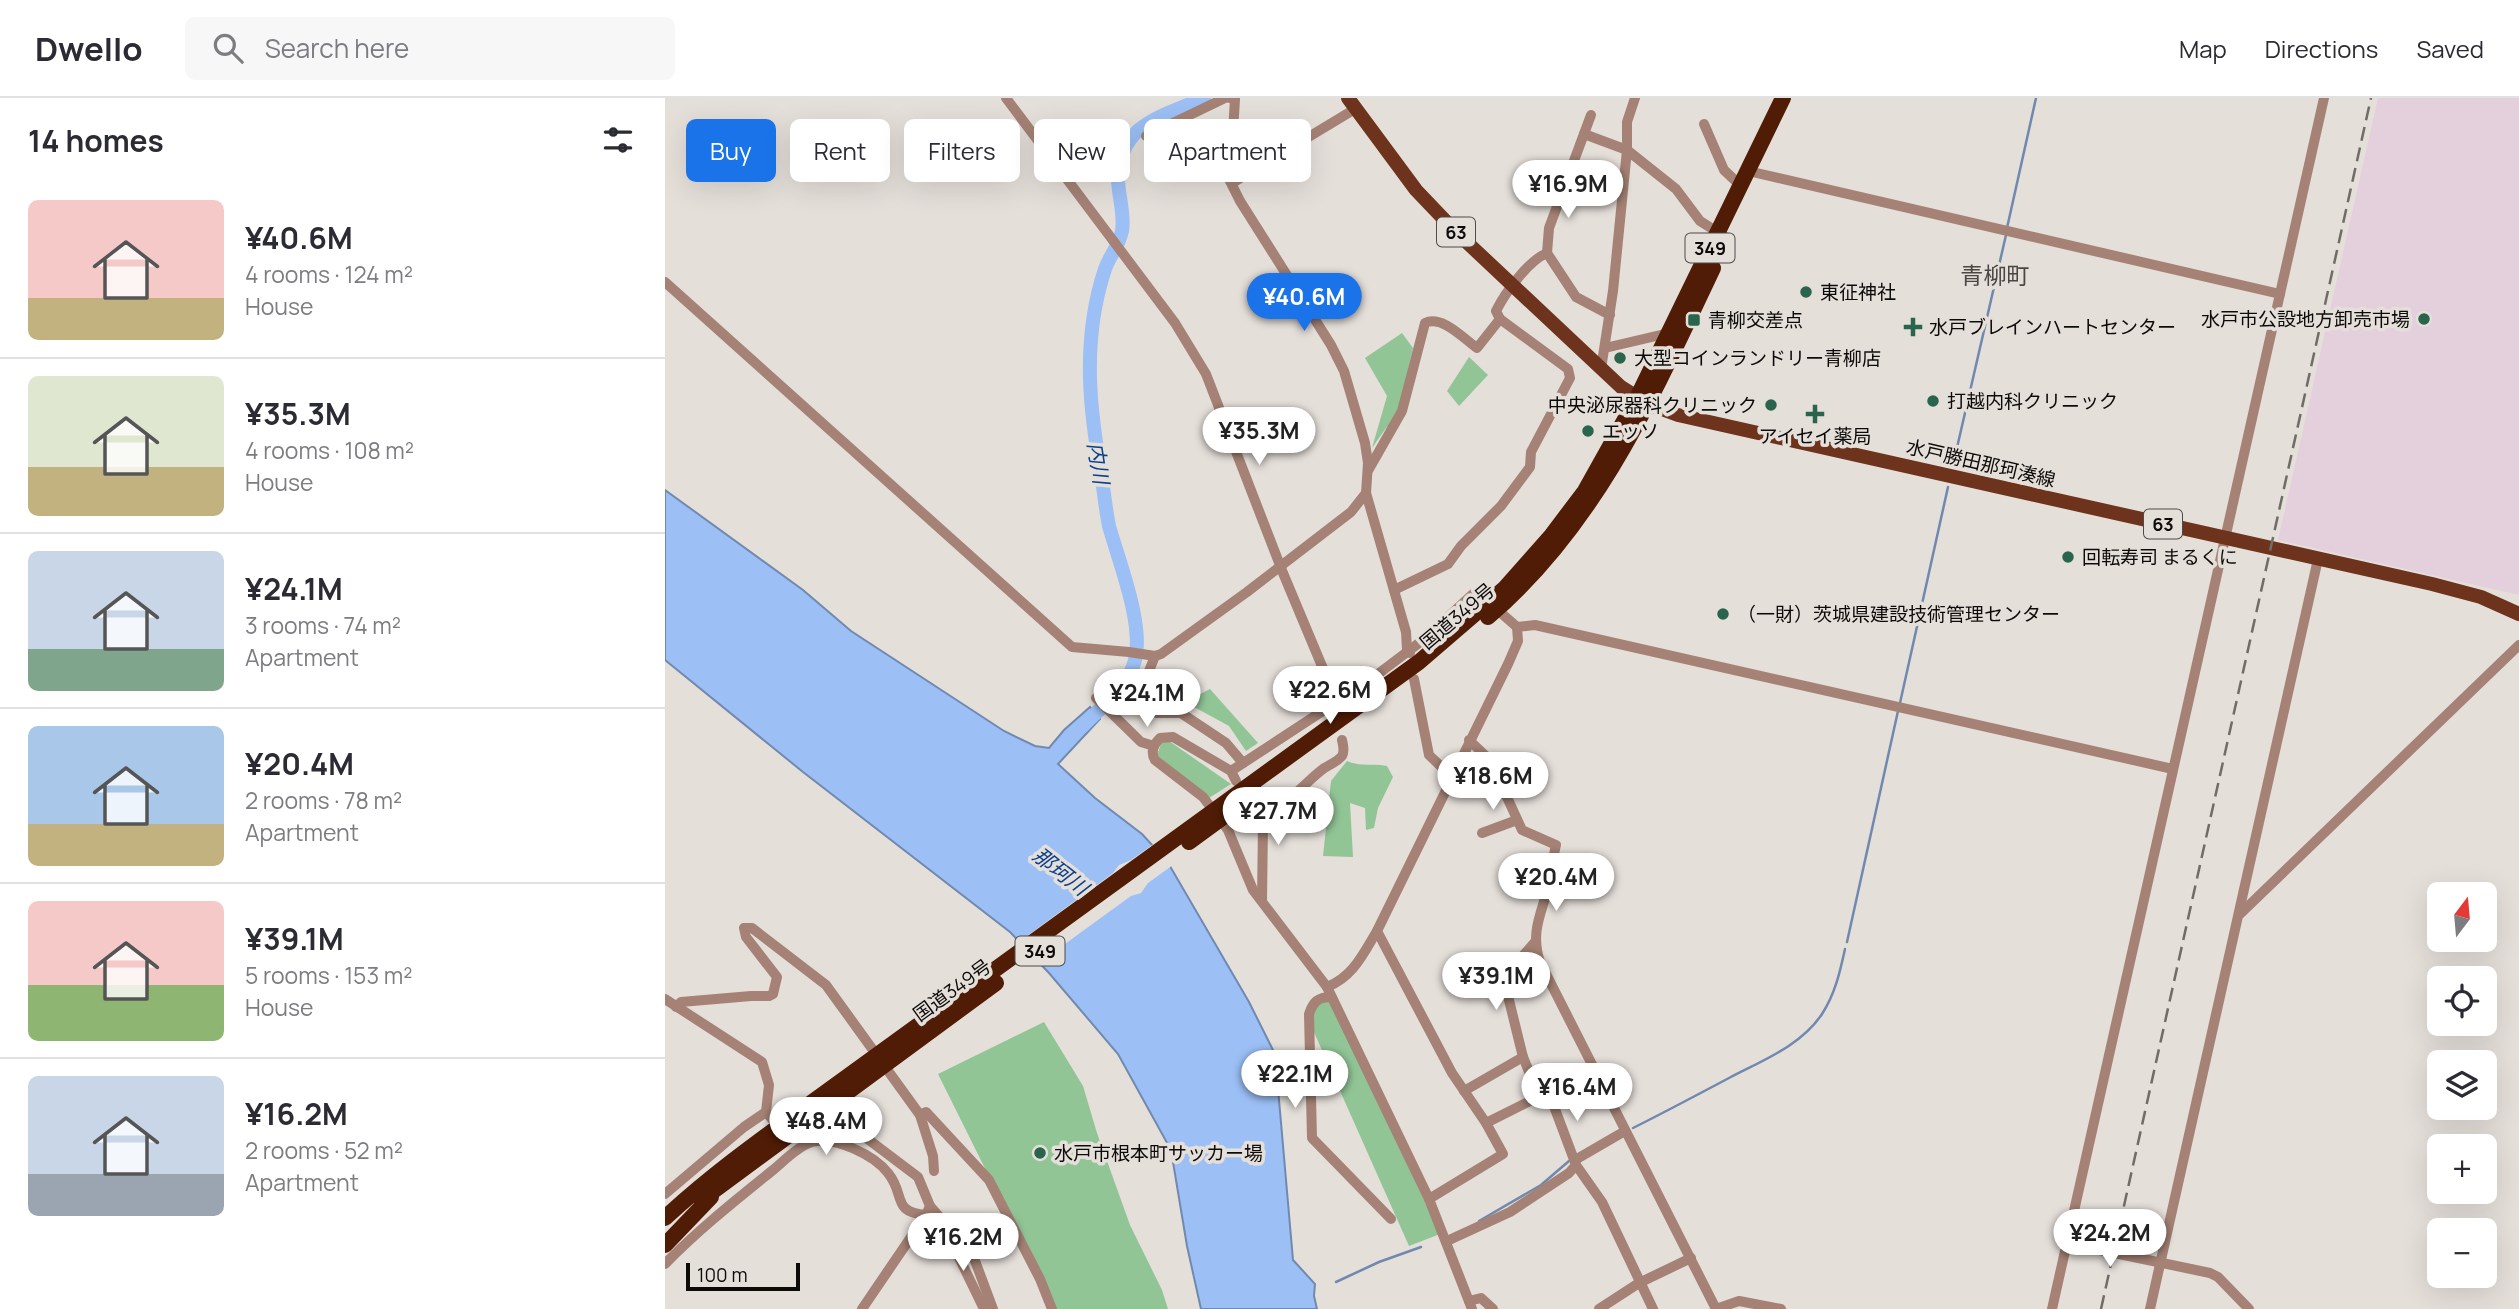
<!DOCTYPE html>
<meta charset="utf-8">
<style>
body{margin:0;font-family:Manrope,"Noto Sans JP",sans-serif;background:#f7f7f7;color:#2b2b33;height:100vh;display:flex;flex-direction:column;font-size:26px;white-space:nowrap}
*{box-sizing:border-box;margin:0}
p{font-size:23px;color:#7c7c81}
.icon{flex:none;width:38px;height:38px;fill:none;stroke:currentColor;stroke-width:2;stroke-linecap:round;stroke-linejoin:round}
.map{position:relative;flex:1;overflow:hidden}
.details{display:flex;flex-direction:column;background:#fff;width:665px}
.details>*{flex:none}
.hud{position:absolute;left:21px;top:21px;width:665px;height:63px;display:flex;gap:14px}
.needle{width:46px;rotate:16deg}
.tools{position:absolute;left:1762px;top:784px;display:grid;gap:14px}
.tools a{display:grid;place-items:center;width:70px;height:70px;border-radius:10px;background:#fff;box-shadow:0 7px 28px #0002;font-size:35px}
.scale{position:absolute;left:21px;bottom:18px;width:114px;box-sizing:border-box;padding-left:7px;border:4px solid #0d0b09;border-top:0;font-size:19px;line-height:24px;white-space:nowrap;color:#0d0b09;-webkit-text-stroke:5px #e5dfda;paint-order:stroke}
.price{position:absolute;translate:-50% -60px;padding:0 16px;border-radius:24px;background:#fff;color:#222;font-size:23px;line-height:46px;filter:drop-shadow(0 2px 4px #0008)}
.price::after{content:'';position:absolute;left:50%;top:42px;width:21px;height:16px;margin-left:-10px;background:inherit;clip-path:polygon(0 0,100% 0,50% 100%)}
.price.active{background:#1a73e8;color:#fff}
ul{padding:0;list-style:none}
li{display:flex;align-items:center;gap:21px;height:175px;padding:0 28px}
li+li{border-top:2px solid #e1e1e2}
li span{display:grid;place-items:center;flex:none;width:196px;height:140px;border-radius:10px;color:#555}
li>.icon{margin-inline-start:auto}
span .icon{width:84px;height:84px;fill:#fffc;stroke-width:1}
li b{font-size:30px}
h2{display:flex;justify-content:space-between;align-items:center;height:84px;padding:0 28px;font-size:30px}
.tag{padding:0 24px;border-radius:10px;background:#fff;box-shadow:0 7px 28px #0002;font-size:24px;line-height:63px}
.tag.active{background:#1a73e8;color:#fff}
header{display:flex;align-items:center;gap:42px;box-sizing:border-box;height:98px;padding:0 35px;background:#fff;border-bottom:2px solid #e1e1e2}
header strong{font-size:33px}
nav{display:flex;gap:38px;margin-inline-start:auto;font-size:24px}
.search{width:490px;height:63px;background:#f7f7f7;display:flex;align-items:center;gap:18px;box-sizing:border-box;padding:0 24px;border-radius:10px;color:#7c7c81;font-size:26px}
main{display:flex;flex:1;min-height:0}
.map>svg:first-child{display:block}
.commercial{fill:#e4cfdd}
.green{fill:#91c596}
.water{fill:#9cbff5;stroke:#7189ae;stroke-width:2}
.pier{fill:#e5dfda}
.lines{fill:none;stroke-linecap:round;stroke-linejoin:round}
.stream{stroke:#7189ae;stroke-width:2.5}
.river{stroke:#9cbff5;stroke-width:14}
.minor{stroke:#a58275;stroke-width:10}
.major{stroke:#6e331c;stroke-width:14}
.highway{stroke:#511c05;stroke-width:16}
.rail{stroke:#706c68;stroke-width:2.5;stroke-dasharray:14 7;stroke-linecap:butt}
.poi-dot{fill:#2b644d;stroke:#e5dfda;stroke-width:2.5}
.labels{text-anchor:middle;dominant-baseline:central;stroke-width:7;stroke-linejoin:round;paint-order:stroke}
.shield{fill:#e5dfda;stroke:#4e4b48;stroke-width:2}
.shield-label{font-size:18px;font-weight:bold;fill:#0d0b09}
.poi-label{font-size:19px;fill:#0d0b09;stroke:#e5dfda;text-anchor:start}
.street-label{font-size:19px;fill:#0d0b09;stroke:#e5dfda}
.water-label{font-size:21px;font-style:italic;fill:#0b418c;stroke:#e5dfda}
.quarter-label{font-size:23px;fill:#4c4743;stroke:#e5dfda}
</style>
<header>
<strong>Dwello</strong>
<div class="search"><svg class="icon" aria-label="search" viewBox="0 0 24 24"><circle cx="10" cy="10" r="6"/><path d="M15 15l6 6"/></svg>Search here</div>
<nav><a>Map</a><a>Directions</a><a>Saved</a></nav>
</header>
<main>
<section class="details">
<h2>14 homes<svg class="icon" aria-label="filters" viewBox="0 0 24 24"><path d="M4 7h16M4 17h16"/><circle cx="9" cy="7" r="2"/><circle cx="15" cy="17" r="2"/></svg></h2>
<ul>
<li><span style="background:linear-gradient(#f6c9c9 70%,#c2b280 0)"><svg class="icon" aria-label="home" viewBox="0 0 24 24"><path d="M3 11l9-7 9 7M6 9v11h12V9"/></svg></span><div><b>¥40.6M</b><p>4 rooms · 124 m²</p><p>House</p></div></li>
<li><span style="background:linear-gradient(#dfe7d0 65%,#c2b280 0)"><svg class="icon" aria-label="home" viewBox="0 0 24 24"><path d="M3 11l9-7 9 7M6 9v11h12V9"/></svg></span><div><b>¥35.3M</b><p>4 rooms · 108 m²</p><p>House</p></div></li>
<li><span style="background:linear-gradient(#c9d6e8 70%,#7fa58c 0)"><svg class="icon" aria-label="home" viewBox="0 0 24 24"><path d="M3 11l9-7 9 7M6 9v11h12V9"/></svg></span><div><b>¥24.1M</b><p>3 rooms · 74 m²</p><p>Apartment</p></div></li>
<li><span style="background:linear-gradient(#a9c7e8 70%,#c2b280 0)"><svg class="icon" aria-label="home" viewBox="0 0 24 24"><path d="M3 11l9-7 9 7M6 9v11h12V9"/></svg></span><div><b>¥20.4M</b><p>2 rooms · 78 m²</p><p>Apartment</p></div></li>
<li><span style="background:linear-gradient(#f6c9c9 60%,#8fb573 0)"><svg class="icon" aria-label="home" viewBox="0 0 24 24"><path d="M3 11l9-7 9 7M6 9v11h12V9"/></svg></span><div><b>¥39.1M</b><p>5 rooms · 153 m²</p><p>House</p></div></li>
<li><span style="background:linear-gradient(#c9d6e8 70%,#9aa5b1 0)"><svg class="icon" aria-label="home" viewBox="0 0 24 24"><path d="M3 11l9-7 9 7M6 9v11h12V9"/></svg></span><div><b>¥16.2M</b><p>2 rooms · 52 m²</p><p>Apartment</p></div></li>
</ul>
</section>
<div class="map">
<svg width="1854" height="1211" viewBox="0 0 1854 1211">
<rect width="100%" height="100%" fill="#e5dfda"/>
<polygon class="commercial" points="1713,0 1854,0 1854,497 1613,442"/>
<g class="green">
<polygon points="737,235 748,250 731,322 721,330 707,350 722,298 700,260"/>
<polygon points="804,259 823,277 794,308 782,293"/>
<polygon points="545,591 593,645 581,653 564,628 520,604"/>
<polygon points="497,643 504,643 566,686 544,700 492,657"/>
<path d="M682,663C695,669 708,665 722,668L728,679L713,710L709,730L701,732L700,710L685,705L688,759L658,758L666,683Z"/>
<polygon points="665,901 775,1136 744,1148 648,932 649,909"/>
<polygon points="379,924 418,988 432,1035 465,1127 497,1192 503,1211 390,1211 273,976"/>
</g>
<polygon class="water" points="0,392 138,492 186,533 339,633 370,648 384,650 399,632 425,609 435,621 393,666 430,700 477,736 502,763 584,904 610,956 628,1162 650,1186 649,1198 652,1211 536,1211 522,1148 506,1052 453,956 384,875 345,834 138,674 0,562"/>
<polygon class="pier" points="490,745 508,767 483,785 476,795 466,798 371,867 351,846 448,775 454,767 466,762"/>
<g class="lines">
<g class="stream">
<polyline points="1342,130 1371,0"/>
<polyline points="1288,367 1341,137"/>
<polyline points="1235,605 1283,389"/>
<polyline points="1182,844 1233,613"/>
<path d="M968,1030C1000,1014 1032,997 1064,980C1096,963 1136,948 1157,916C1170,896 1175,874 1180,851"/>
<polyline points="814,1123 876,1087 904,1063"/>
<polyline points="671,1184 714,1164 756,1149"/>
</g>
<path class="river" d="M418,628C435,610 464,588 470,562C479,526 454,464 444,428C441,413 439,396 437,381C431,348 426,315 425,281C424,243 428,207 440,171C445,157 453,150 457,133C460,115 453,98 453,80C455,25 497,19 539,0"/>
<g class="minor">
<polyline points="341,0 510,225 541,276 618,475 672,604"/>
<polyline points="565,0 570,1 565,83 575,103 666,247 679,273 700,345 703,365 701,395 741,534 742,552 745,555"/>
<polyline points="926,17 884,130 882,155 911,199 945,217"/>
<polyline points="1039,26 1059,72 1076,88"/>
<polyline points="919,36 962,52 1011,91 1035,123 1062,140"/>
<polyline points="481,38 560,0"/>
<polyline points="1083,73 1615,196"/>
<polyline points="565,83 569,84 690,11"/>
<polyline points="0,184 407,549 464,554 490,558 496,556 582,494 686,414 701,395"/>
<polyline points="940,250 1004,235"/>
<polyline points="936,271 948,193 962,52 962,24 970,0"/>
<path d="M704,371L737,313L760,225C777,217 798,240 812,250L835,221"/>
<path d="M729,492L783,466L796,448L836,408L865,369L866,354L905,280L903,271L835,221L831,213C840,195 863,163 882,155"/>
<polyline points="852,529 870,527 1508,671"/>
<polyline points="490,558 474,598 492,615 516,615 561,645 578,665"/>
<polyline points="749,581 764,657 786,678"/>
<polyline points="431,600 476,644 489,648"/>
<path d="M804,642L825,662L857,732L891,747C888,758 888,770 885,781C879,812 864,831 875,864L1051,1211"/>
<path d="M566,673L705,582L758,542L808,496H813L819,500L852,529L853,543L843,566L712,833C698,856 688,879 662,889L588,792L563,732L538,699L490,662C485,654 489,646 495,640L508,639L566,673L571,683"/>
<polyline points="590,709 596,717 598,725 597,803"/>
<path d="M596,717C621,710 638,686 658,671C664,667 673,663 677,658C680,653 678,647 677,642"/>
<polyline points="817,735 852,722"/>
<polyline points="1574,817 1854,547"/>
<polyline points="712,833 787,975 821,1025 838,1056 764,1101"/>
<polyline points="870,844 841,877 840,886 858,959 874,998"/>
<polyline points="662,889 764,1101 807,1211"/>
<path d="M666,899C653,899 648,904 644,916L647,1040L726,1121"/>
<polyline points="0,901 97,964 104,987 101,1014 107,1021"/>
<polyline points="11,909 16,904 86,898 104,898 108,896 112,879 81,839 79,830 87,830 161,887 255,1017 268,1058 269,1073"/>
<polyline points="799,993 858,959"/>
<polyline points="884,995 911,1067 937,1104 988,1211"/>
<polyline points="159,1008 253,1079 265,1108 261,1117 197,1211"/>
<polyline points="255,1017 261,1014 324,1082 375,1181 387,1211"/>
<polyline points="821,1025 929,971"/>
<polyline points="910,1062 960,1033"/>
<polyline points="0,1096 79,1029 101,1014"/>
<polyline points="265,1108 279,1124 288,1147 319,1211"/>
<polyline points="303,1133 303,1144 328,1211"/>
<polyline points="782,1143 845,1114 904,1075 911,1067"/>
<polyline points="1401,1145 1545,1175 1553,1179 1584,1211"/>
<path d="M0,1166C33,1132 71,1102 108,1072C119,1063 133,1048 147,1044C170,1038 209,1057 223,1075C241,1097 226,1114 261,1117"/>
<polyline points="804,1203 816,1200 828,1211"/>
<polyline points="934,1211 974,1185 1026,1160"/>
<polyline points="1051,1211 1074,1203 1116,1211"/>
<polyline points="1387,1211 1659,0"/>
<polyline points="1485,1211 1653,461"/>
</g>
<polyline class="major" points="683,0 751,92 792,135 956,289 983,306 1013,317 1767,486 1816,499 1854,516"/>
<g class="highway">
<path d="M823,519C932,426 988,297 1048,170"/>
<polyline points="524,744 591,695"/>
<polyline points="36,1102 331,885"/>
<path d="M0,1120C47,1076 101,1038 153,1000L754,564L840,490L886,438L920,393L972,300L1118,0"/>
<polyline points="0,1147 46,1099"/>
</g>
<polyline class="rail" points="1436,1211 1706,0"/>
</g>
<g class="poi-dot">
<circle cx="1141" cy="194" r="7"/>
<circle cx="1759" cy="221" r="7"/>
<rect x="1022" y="215" width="14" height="14" rx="3.5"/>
<path d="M1244.5 218.5h7v7h7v7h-7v7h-7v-7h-7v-7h7z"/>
<circle cx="955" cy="260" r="7"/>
<circle cx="1268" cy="303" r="7"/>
<circle cx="1106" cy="307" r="7"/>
<path d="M1146.5 305.5h7v7h7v7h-7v7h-7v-7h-7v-7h7z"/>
<circle cx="923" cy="333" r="7"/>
<circle cx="1403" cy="459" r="7"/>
<circle cx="1058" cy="516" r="7"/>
<circle cx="375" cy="1055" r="7"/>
</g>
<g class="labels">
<g class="shield">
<rect x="772" y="119.5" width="38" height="29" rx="5"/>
<rect x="1020.5" y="135.5" width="49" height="29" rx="5"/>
<rect x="1479" y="411.5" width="38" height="29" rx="5"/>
<rect x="350.5" y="838.5" width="49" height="29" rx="5"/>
</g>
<g class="shield-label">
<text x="791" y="134">63</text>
<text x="1045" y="150">349</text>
<text x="1498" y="426">63</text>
<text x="375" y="853">349</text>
</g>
<g class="poi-label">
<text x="1155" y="194">東征神社</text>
<text x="1745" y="221" text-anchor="end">水戸市公設地方卸売市場</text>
<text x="1043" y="222">青柳交差点</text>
<text x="1264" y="229">水戸ブレインハートセンター</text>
<text x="969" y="260">大型コインランドリー青柳店</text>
<text x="1282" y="303">打越内科クリニック</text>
<text x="1092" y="307" text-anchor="end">中央泌尿器科クリニック</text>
<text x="937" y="333">エッソ</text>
<text x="1150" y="338" text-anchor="middle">アイセイ薬局</text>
<text x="1417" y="459">回転寿司 まるくに</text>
<text x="1072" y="516">（一財）茨城県建設技術管理センター</text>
<text x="389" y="1055">水戸市根本町サッカー場</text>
</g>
<g class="street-label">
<text transform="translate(1316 365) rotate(13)">水戸勝田那珂湊線</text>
<text transform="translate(792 518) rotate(-40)">国道349号</text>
<text transform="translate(287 892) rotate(-36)">国道349号</text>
</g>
<g class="water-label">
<text transform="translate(434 365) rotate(81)">内川</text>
<text transform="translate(396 773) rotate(38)">那珂川</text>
</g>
<g class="quarter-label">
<text x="1330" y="177">青柳町</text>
</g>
</g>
</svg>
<div class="tools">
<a><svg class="needle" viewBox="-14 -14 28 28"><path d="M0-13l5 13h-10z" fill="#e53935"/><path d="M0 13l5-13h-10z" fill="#7c7c81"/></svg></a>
<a><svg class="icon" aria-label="locate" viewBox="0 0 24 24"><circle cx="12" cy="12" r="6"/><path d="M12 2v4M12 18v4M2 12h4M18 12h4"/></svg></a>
<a><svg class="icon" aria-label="layers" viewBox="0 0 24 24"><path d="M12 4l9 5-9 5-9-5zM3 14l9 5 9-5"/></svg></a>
<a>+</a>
<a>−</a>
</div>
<div class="scale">100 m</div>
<b class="price" style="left:903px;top:122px">¥16.9M</b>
<b class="price active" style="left:639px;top:235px">¥40.6M</b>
<b class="price" style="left:594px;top:369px">¥35.3M</b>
<b class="price" style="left:665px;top:628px">¥22.6M</b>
<b class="price" style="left:482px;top:631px">¥24.1M</b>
<b class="price" style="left:828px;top:714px">¥18.6M</b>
<b class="price" style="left:613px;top:749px">¥27.7M</b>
<b class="price" style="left:891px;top:815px">¥20.4M</b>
<b class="price" style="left:831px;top:914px">¥39.1M</b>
<b class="price" style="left:630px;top:1012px">¥22.1M</b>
<b class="price" style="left:912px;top:1025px">¥16.4M</b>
<b class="price" style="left:161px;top:1059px">¥48.4M</b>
<b class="price" style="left:1445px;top:1171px">¥24.2M</b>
<b class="price" style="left:298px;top:1175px">¥16.2M</b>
<div class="hud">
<a class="tag active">Buy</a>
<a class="tag">Rent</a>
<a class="tag">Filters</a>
<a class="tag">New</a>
<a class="tag">Apartment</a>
</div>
</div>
</main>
